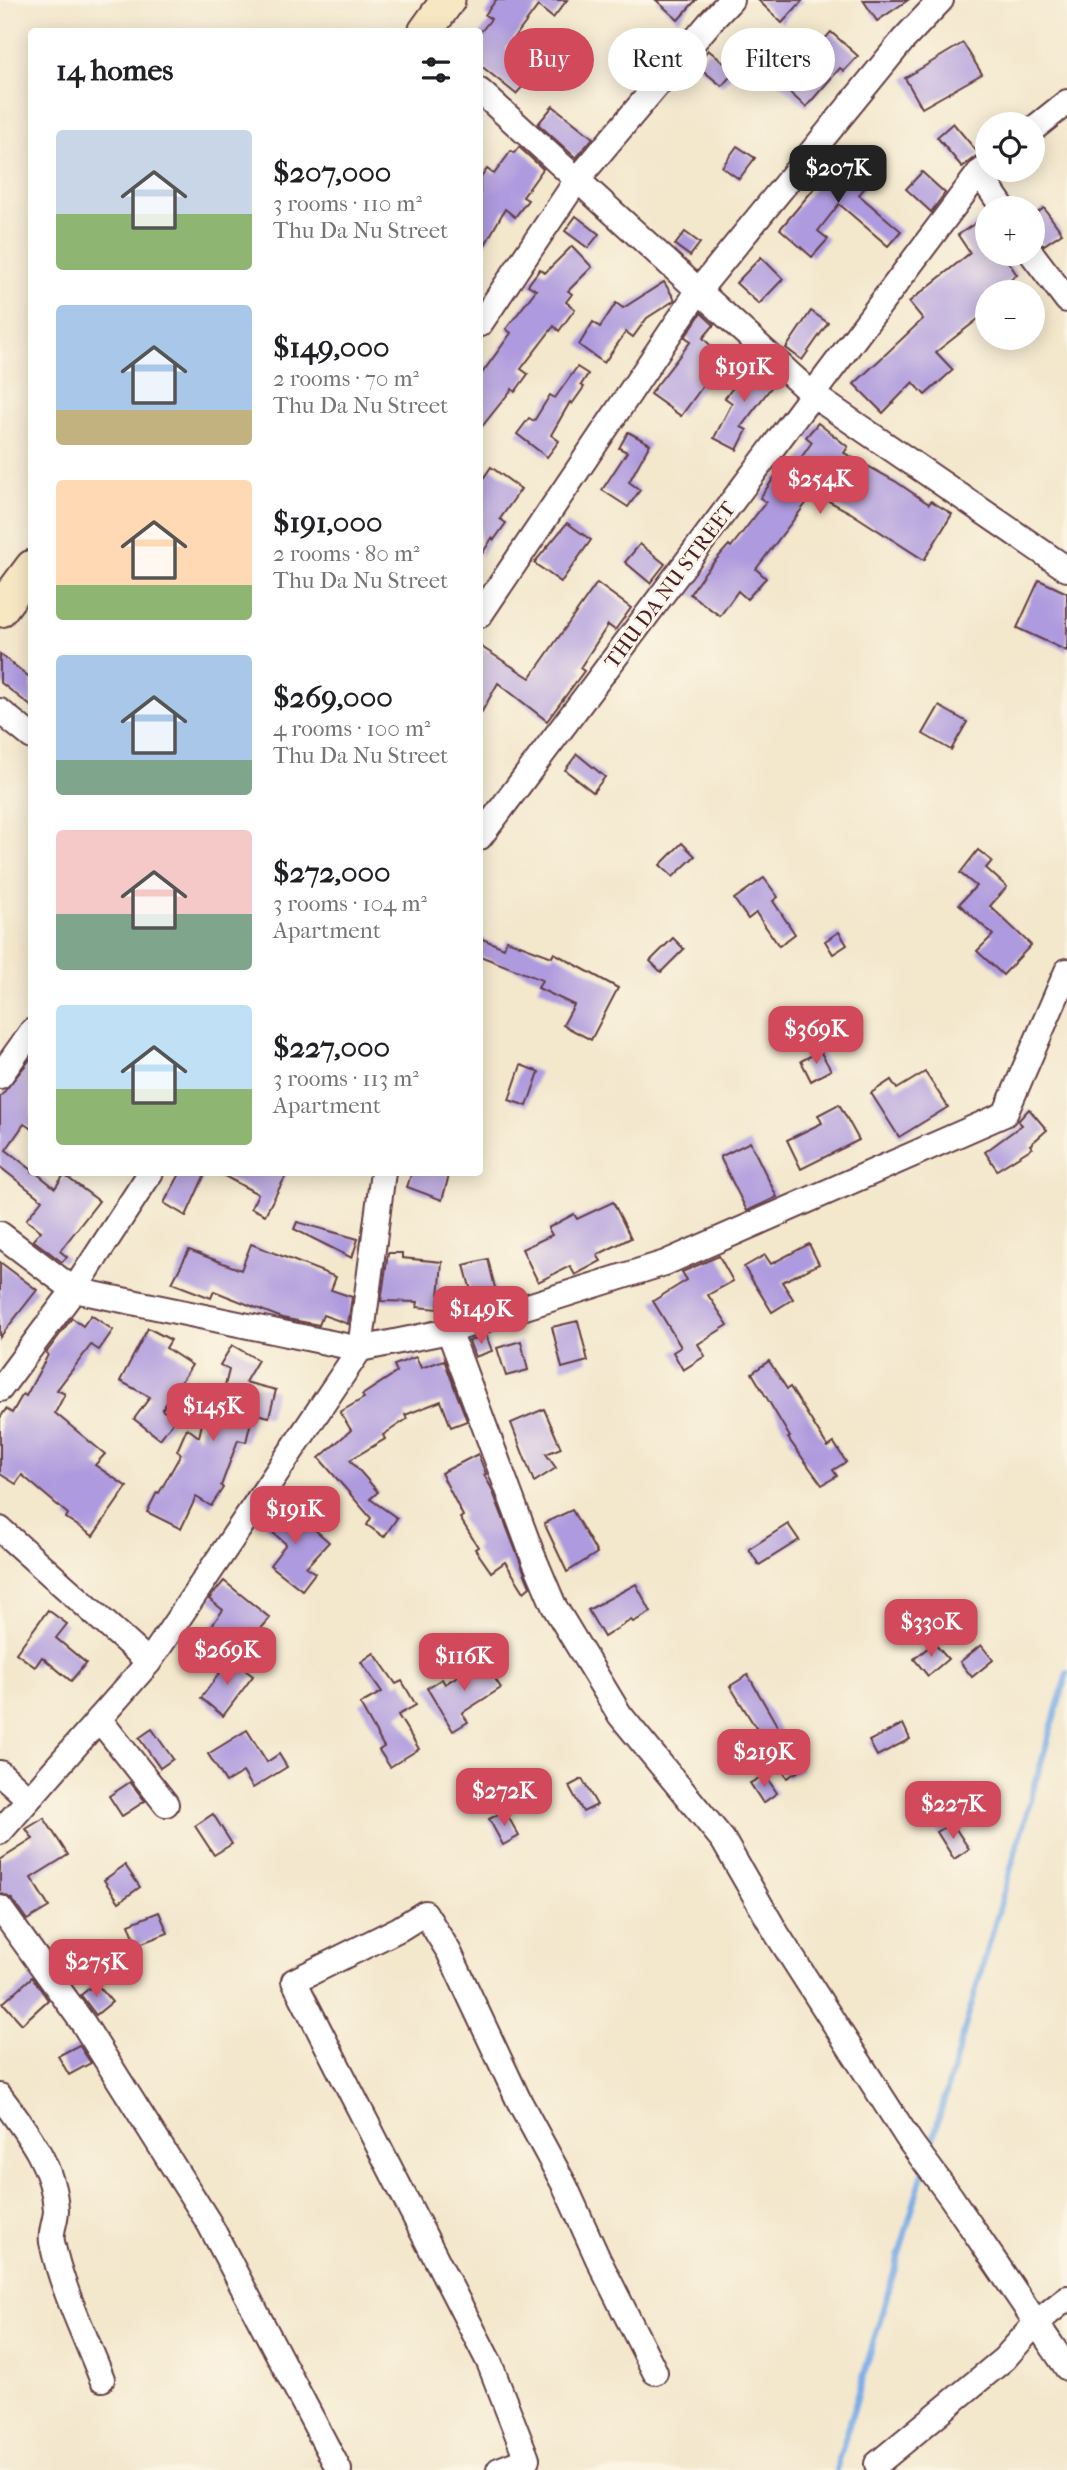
<!DOCTYPE html>
<meta charset="utf-8">
<style>
body{margin:0;font-family:"IM FELL French Canon",serif;background:#f6f6f6;color:#202124;height:100vh;display:flex;flex-direction:column;font-size:26px;white-space:nowrap}
*{box-sizing:border-box;margin:0}
p{font-size:23px;color:#757577}
.icon{flex:none;width:38px;height:38px;fill:none;stroke:currentColor;stroke-width:2;stroke-linecap:round;stroke-linejoin:round}
.map{position:relative;flex:1;overflow:hidden}
.drawer{position:absolute;left:28px;top:28px;width:455px;height:1148px;display:flex;flex-direction:column;background:#fff;border-radius:7px;box-shadow:0 4px 18px #0003}
.drawer>*{flex:none}
.hud{position:absolute;left:504px;top:28px;width:457px;height:63px;display:flex;gap:14px}
.controls{position:absolute;left:975px;top:112px;display:grid;gap:14px}
.controls a{display:grid;place-items:center;width:70px;height:70px;border-radius:50%;background:#fff;box-shadow:0 4px 18px #0003;font-size:35px}
.price{position:absolute;translate:-50% -60px;padding:0 16px;border-radius:14px;background:#d1495b;color:#fff;font-size:23px;line-height:46px;filter:drop-shadow(0 2px 4px #0008)}
.price::after{content:'';position:absolute;left:50%;top:42px;width:21px;height:16px;margin-left:-10px;background:inherit;clip-path:polygon(0 0,100% 0,50% 100%)}
.price.active{background:#222;color:#fff}
ul{padding:0;list-style:none}
li{display:flex;align-items:center;gap:21px;height:175px;padding:0 28px}
li span{display:grid;place-items:center;flex:none;width:196px;height:140px;border-radius:7px;color:#555}
li>.icon{margin-inline-start:auto}
span .icon{width:84px;height:84px;fill:#fffc;stroke-width:1}
li b{font-size:30px}
h2{display:flex;justify-content:space-between;align-items:center;height:84px;padding:0 28px;font-size:30px}
.chip{padding:0 24px;border-radius:32px;background:#fff;box-shadow:0 4px 18px #0003;font-size:24px;line-height:63px}
.chip.active{background:#d1495b;color:#fff}
.map>svg:first-child{display:block}
.lines{fill:none;stroke-linecap:round;stroke-linejoin:round}
.stream{stroke:#7dade7;stroke-width:6}
.building{fill:#ae9ade}
.street-casing{stroke:#633d43;stroke-width:28}
.secondary-casing{stroke:#633d43;stroke-width:37}
.street{stroke:#fff;stroke-width:24}
.secondary{stroke:#f7e8c3;stroke-width:33}
.labels{text-anchor:middle;dominant-baseline:central;stroke-width:5;stroke-linejoin:round;paint-order:stroke}
.street-label{font-size:21px;fill:#4a1f2b;stroke:#fcf5e5}
</style>
<div class="map">
<svg width="1067" height="2470" viewBox="0 0 1067 2470">
<rect width="100%" height="100%" fill="#fcf5e5"/>
<filter id="ink" filterUnits="userSpaceOnUse"><feTurbulence type="fractalNoise" baseFrequency=".0143" numOctaves="2"/><feDisplacementMap in="SourceGraphic" scale="14" xChannelSelector="R" yChannelSelector="G"/><feConvolveMatrix kernelMatrix="1 2 1 2 8 2 1 2 1" color-interpolation-filters="sRGB"/></filter>
<filter id="wash" filterUnits="userSpaceOnUse"><feTurbulence type="fractalNoise" baseFrequency=".00686" numOctaves="4" result="noise"/><feDisplacementMap in="SourceGraphic" scale="28" xChannelSelector="R" yChannelSelector="G"/><feGaussianBlur stdDeviation="1.57" result="paint"/><feColorMatrix in="noise" values="0 0 0 0 0 0 0 0 0 0 0 0 0 0 0 0 0 1.4 0 .05"/><feComposite in="paint" operator="in"/></filter>
<g filter="url(#wash)">
<rect width="100%" height="100%" fill="#f3e7cc"/>
<g class="lines">
<g class="stream">
<polyline points="928,2156 1067,1673"/>
<polyline points="836,2470 924,2169"/>
</g>
</g>
<g id="blocks">
<g class="building">
<polygon points="496,0 567,0 553,18 538,6 506,49 535,73 516,94 480,65 480,33 491,19 485,15"/>
<polygon points="656,0 696,0 678,20"/>
<polygon points="758,0 803,0 782,23"/>
<polygon points="863,0 908,0 877,21"/>
<polygon points="831,32 858,56 844,71 840,68 806,107 772,77 790,56 801,66"/>
<polygon points="963,43 982,74 922,108 905,78"/>
<polygon points="708,50 735,71 722,86 696,65"/>
<polygon points="553,106 593,138 576,158 538,124"/>
<polygon points="953,123 979,154 962,167 937,137"/>
<polygon points="737,146 755,158 739,179 722,167"/>
<polygon points="519,147 543,169 523,197 528,200 515,217 505,209 480,254 480,179 487,169 494,174 511,151 514,153"/>
<polygon points="849,147 878,170 859,195 901,231 888,246 839,204 818,231 828,239 812,257 780,229"/>
<polygon points="922,172 945,193 931,212 906,189"/>
<polygon points="1044,208 1062,233 1044,245 1032,239 1032,217"/>
<polygon points="576,216 599,234 588,248 565,231"/>
<polygon points="977,222 987,232 987,254 1003,254 1017,275 991,292 987,292 987,312 936,352 953,370 925,395 913,382 883,413 854,384 923,319 909,302 970,253 958,235"/>
<polygon points="685,232 700,243 690,256 675,245"/>
<polygon points="572,246 592,267 568,291 572,294 566,302 575,309 559,331 554,326 521,369 528,374 515,392 512,389 480,429 480,376 511,333 506,329 536,290 528,285 540,269 545,273"/>
<polygon points="761,257 783,279 759,304 736,283"/>
<polygon points="664,282 675,300 647,318 633,337 626,332 604,363 579,345 593,322 600,327 616,303 623,308"/>
<polygon points="811,311 828,323 802,360 786,348"/>
<polygon points="701,313 714,325 703,338 719,354 701,374 708,379 681,416 650,394 691,341 685,337"/>
<polygon points="753,362 776,381 741,427 747,430 737,450 714,438 732,403 725,398"/>
<polygon points="577,367 588,374 581,385 584,387 572,404 570,402 551,435 559,441 547,457 517,434 529,418 534,421 550,395 555,398"/>
<polygon points="818,423 848,447 844,453 895,481 929,504 931,501 952,514 924,560 851,513 814,493 756,569 766,578 747,599 738,591 720,616 690,594 705,572 729,545 731,547 766,502 760,498 776,475 785,481 812,442 806,437"/>
<polygon points="628,432 650,444 629,482 640,490 628,507 602,490 627,452 619,448"/>
<polygon points="491,467 521,489 500,519 506,523 494,540 492,538 480,557 480,483"/>
<polygon points="567,523 591,540 561,582 534,563"/>
<polygon points="640,544 665,564 650,583 625,562"/>
<polygon points="1039,580 1067,593 1067,651 1017,628"/>
<polygon points="597,583 631,608 615,630 608,625 580,668 584,671 547,721 498,683 480,715 480,646 530,678"/>
<polygon points="0,654 32,679 32,707 0,682"/>
<polygon points="939,706 967,722 951,750 923,734"/>
<polygon points="577,754 605,777 593,792 565,770"/>
<polygon points="682,843 695,856 673,877 660,865"/>
<polygon points="978,850 992,861 986,868 1007,887 990,906 1031,945 1003,975 977,951 993,935 959,904 976,886 960,873"/>
<polygon points="764,878 778,897 773,901 795,934 779,946 756,913 748,919 734,899"/>
<polygon points="839,932 847,945 833,954 825,941"/>
<polygon points="480,938 504,948 507,940 552,957 554,953 618,988 591,1040 563,1025 574,1005 538,988 542,980 480,956"/>
<polygon points="673,938 684,949 661,972 650,961"/>
<polygon points="820,1051 831,1070 811,1081 801,1061"/>
<polygon points="32,1057 32,1129 24,1124 6,1150 32,1170 32,1172 35,1172 55,1188 64,1175 99,1201 60,1251 67,1257 62,1262 33,1240 41,1231 26,1220 42,1200 0,1167 0,1097"/>
<polygon points="521,1065 539,1072 527,1106 509,1100"/>
<polygon points="925,1072 948,1107 899,1137 871,1093 891,1080 897,1089"/>
<polygon points="839,1104 859,1140 801,1169 787,1140 822,1123 818,1115"/>
<polygon points="1029,1109 1047,1130 1030,1145 1032,1148 997,1170 985,1152 1022,1125 1018,1121"/>
<polygon points="750,1142 777,1197 747,1211 720,1157"/>
<polygon points="181,1172 206,1172 186,1216 164,1203"/>
<polygon points="217,1172 288,1172 265,1215 251,1208 258,1194"/>
<polygon points="412,1172 450,1172 442,1200 407,1187"/>
<polygon points="613,1202 631,1238 597,1255 601,1261 575,1275 570,1266 538,1282 522,1249 552,1235 548,1228 574,1214 577,1219"/>
<polygon points="297,1222 358,1239 352,1258 294,1229"/>
<polygon points="251,1244 336,1277 331,1290 352,1297 348,1324 323,1315 319,1325 282,1318 214,1291 211,1298 172,1283 189,1250 241,1270"/>
<polygon points="809,1244 819,1264 782,1282 793,1299 772,1312 744,1267 765,1255 771,1264"/>
<polygon points="388,1253 402,1253 402,1258 442,1262 438,1309 417,1307 418,1302 381,1301"/>
<polygon points="719,1256 733,1281 708,1295 728,1325 698,1344 705,1356 683,1370 673,1352 681,1347 653,1301 687,1280 682,1272"/>
<polygon points="488,1259 497,1296 474,1302 464,1265"/>
<polygon points="0,1262 37,1290 0,1337"/>
<polygon points="91,1315 113,1330 99,1350 91,1345 57,1390 65,1394 55,1413 105,1454 95,1465 127,1487 93,1536 66,1518 68,1514 22,1475 16,1484 0,1474 0,1418 6,1409 12,1413 23,1394 26,1396 48,1355 46,1353 72,1318 83,1326"/>
<polygon points="578,1321 588,1361 562,1368 552,1327"/>
<polygon points="148,1328 171,1340 166,1348 192,1365 162,1410 175,1419 160,1439 134,1419 150,1397 120,1381"/>
<polygon points="486,1335 492,1351 475,1357 469,1341"/>
<polygon points="521,1341 528,1370 506,1376 497,1348"/>
<polygon points="232,1345 258,1360 245,1382 276,1390 269,1417 253,1413 246,1442 238,1440 221,1486 223,1488 211,1506 196,1497 181,1529 147,1512 157,1492 159,1493 181,1454 177,1451 187,1428 199,1437 205,1410 218,1413 229,1370 220,1365"/>
<polygon points="416,1357 421,1368 444,1360 467,1421 451,1427 441,1401 405,1415 407,1419 383,1435 385,1439 350,1460 378,1492 370,1499 397,1518 384,1537 367,1525 371,1518 319,1458 351,1430 340,1412 364,1398 362,1395 397,1372 394,1365"/>
<polygon points="769,1361 787,1389 790,1387 828,1447 834,1443 846,1462 833,1470 837,1476 822,1485 788,1438 790,1437 752,1373"/>
<polygon points="544,1409 561,1448 546,1454 556,1468 534,1482 511,1423"/>
<polygon points="478,1454 486,1474 484,1475 491,1487 530,1587 524,1592 505,1562 491,1572 475,1549 478,1547 460,1518 463,1516 441,1473"/>
<polygon points="284,1503 329,1542 306,1567 315,1573 302,1590 270,1565 286,1544 264,1525"/>
<polygon points="572,1510 597,1553 567,1572 544,1523"/>
<polygon points="788,1524 799,1540 759,1565 749,1549"/>
<polygon points="224,1581 270,1618 255,1636 249,1631 236,1648 210,1628 223,1610 209,1599"/>
<polygon points="636,1584 651,1612 633,1622 631,1620 604,1637 588,1610"/>
<polygon points="48,1610 67,1624 56,1638 86,1663 71,1681 42,1657 35,1667 16,1653"/>
<polygon points="934,1643 948,1659 928,1676 914,1659"/>
<polygon points="981,1645 993,1660 972,1677 960,1662"/>
<polygon points="374,1653 396,1684 402,1681 416,1705 398,1715 419,1749 390,1767 379,1750 384,1747 360,1704 382,1692 361,1662"/>
<polygon points="230,1659 253,1676 223,1716 201,1698"/>
<polygon points="483,1660 501,1688 462,1713 468,1722 453,1731 427,1688 442,1679 445,1684"/>
<polygon points="748,1675 802,1769 787,1778 730,1686"/>
<polygon points="903,1724 910,1739 877,1756 869,1741"/>
<polygon points="152,1729 173,1759 160,1768 139,1738"/>
<polygon points="247,1730 267,1762 279,1754 287,1767 253,1788 243,1772 226,1782 208,1754"/>
<polygon points="765,1775 777,1793 763,1803 750,1783"/>
<polygon points="582,1779 597,1805 583,1812 569,1786"/>
<polygon points="130,1782 145,1801 122,1816 109,1796"/>
<polygon points="505,1811 519,1836 503,1845 489,1819"/>
<polygon points="213,1814 232,1844 214,1855 195,1826"/>
<polygon points="44,1818 68,1855 31,1878 49,1907 27,1920 12,1899 0,1893 0,1860 33,1839 26,1829"/>
<polygon points="952,1823 969,1849 954,1859 937,1832"/>
<polygon points="125,1865 140,1887 119,1902 104,1880"/>
<polygon points="159,1912 168,1933 137,1945 129,1924"/>
<polygon points="32,1977 48,2000 22,2024 3,2003"/>
<polygon points="96,1983 112,2002 96,2015 81,1995"/>
<polygon points="79,2045 91,2063 69,2075 58,2056"/>
</g>
</g>
</g>
<g filter="url(#ink)">
<use href="#blocks" fill-opacity="0" stroke="#633d43" stroke-width="2"/>
<g class="lines">
<defs>
<g id="street">
<polyline points="480,91 813,395 1067,569"/>
<polyline points="1032,130 1067,102"/>
<polyline points="979,173 1003,208"/>
<polyline points="1032,254 1067,300"/>
<polyline points="480,324 577,180 712,20 731,0"/>
<polyline points="480,615 699,290 903,40 941,0"/>
<polyline points="0,711 32,737"/>
<polyline points="480,837 979,173 987,167"/>
<polyline points="0,1076 32,1031"/>
<polyline points="0,1234 74,1290 360,1349 449,1331 665,1263 1005,1114 1067,971"/>
<polyline points="449,1331 532,1554 554,1606 620,1715 723,1840 777,1934 911,2143 951,2197 1067,2368"/>
<polyline points="0,1389 74,1290 151,1172"/>
<polyline points="0,1529 149,1662"/>
<polyline points="99,1719 166,1804"/>
<polyline points="0,1773 29,1799"/>
<polyline points="0,1832 149,1662 360,1349 383,1172"/>
<polyline points="0,1908 83,2023 209,2223 339,2470"/>
<path d="M0,2096C25,2130 54,2165 56,2210C56,2221 50,2231 52,2242C61,2287 85,2335 102,2379"/>
<polyline points="877,2464 1004,2359 1036,2323 1067,2298"/>
<polyline points="499,2470 527,2459 489,2362 294,1981 399,1929 425,1913 449,1952 518,2099 565,2186 598,2259 655,2372"/>
</g>
<g id="secondary">
<polyline points="425,32 448,0"/>
<polyline points="0,610 32,567"/>
</g>
</defs>
<use href="#street" class="street-casing"/>
<use href="#secondary" class="secondary-casing"/>
<use href="#street" class="street"/>
<use href="#secondary" class="secondary"/>
</g>
</g>
<g class="labels">
<g class="street-label">
<text transform="translate(670 585) rotate(-53)">THU DA NU STREET</text>
</g>
</g>
</svg>
<div class="controls">
<a><svg class="icon" aria-label="locate" viewBox="0 0 24 24"><circle cx="12" cy="12" r="6"/><path d="M12 2v4M12 18v4M2 12h4M18 12h4"/></svg></a>
<a>+</a>
<a>−</a>
</div>
<b class="price active" style="left:838px;top:205px">$207K</b>
<b class="price" style="left:744px;top:404px">$191K</b>
<b class="price" style="left:820px;top:516px">$254K</b>
<b class="price" style="left:816px;top:1066px">$369K</b>
<b class="price" style="left:481px;top:1346px">$149K</b>
<b class="price" style="left:213px;top:1443px">$145K</b>
<b class="price" style="left:295px;top:1546px">$191K</b>
<b class="price" style="left:931px;top:1659px">$330K</b>
<b class="price" style="left:227px;top:1687px">$269K</b>
<b class="price" style="left:464px;top:1693px">$116K</b>
<b class="price" style="left:764px;top:1789px">$219K</b>
<b class="price" style="left:504px;top:1828px">$272K</b>
<b class="price" style="left:953px;top:1841px">$227K</b>
<b class="price" style="left:96px;top:1999px">$275K</b>
<div class="hud">
<a class="chip active">Buy</a>
<a class="chip">Rent</a>
<a class="chip">Filters</a>
</div>
<section class="drawer">
<h2>14 homes<svg class="icon" aria-label="filters" viewBox="0 0 24 24"><path d="M4 7h16M4 17h16"/><circle cx="9" cy="7" r="2"/><circle cx="15" cy="17" r="2"/></svg></h2>
<ul>
<li><span style="background:linear-gradient(#c9d6e8 60%,#8fb573 0)"><svg class="icon" aria-label="home" viewBox="0 0 24 24"><path d="M3 11l9-7 9 7M6 9v11h12V9"/></svg></span><div><b>$207,000</b><p>3 rooms · 110 m²</p><p>Thu Da Nu Street</p></div></li>
<li><span style="background:linear-gradient(#a9c7e8 75%,#c2b280 0)"><svg class="icon" aria-label="home" viewBox="0 0 24 24"><path d="M3 11l9-7 9 7M6 9v11h12V9"/></svg></span><div><b>$149,000</b><p>2 rooms · 70 m²</p><p>Thu Da Nu Street</p></div></li>
<li><span style="background:linear-gradient(#ffd9b3 75%,#8fb573 0)"><svg class="icon" aria-label="home" viewBox="0 0 24 24"><path d="M3 11l9-7 9 7M6 9v11h12V9"/></svg></span><div><b>$191,000</b><p>2 rooms · 80 m²</p><p>Thu Da Nu Street</p></div></li>
<li><span style="background:linear-gradient(#a9c7e8 75%,#7fa58c 0)"><svg class="icon" aria-label="home" viewBox="0 0 24 24"><path d="M3 11l9-7 9 7M6 9v11h12V9"/></svg></span><div><b>$269,000</b><p>4 rooms · 100 m²</p><p>Thu Da Nu Street</p></div></li>
<li><span style="background:linear-gradient(#f6c9c9 60%,#7fa58c 0)"><svg class="icon" aria-label="home" viewBox="0 0 24 24"><path d="M3 11l9-7 9 7M6 9v11h12V9"/></svg></span><div><b>$272,000</b><p>3 rooms · 104 m²</p><p>Apartment</p></div></li>
<li><span style="background:linear-gradient(#bfe0f5 60%,#8fb573 0)"><svg class="icon" aria-label="home" viewBox="0 0 24 24"><path d="M3 11l9-7 9 7M6 9v11h12V9"/></svg></span><div><b>$227,000</b><p>3 rooms · 113 m²</p><p>Apartment</p></div></li>
</ul>
</section>
</div>
